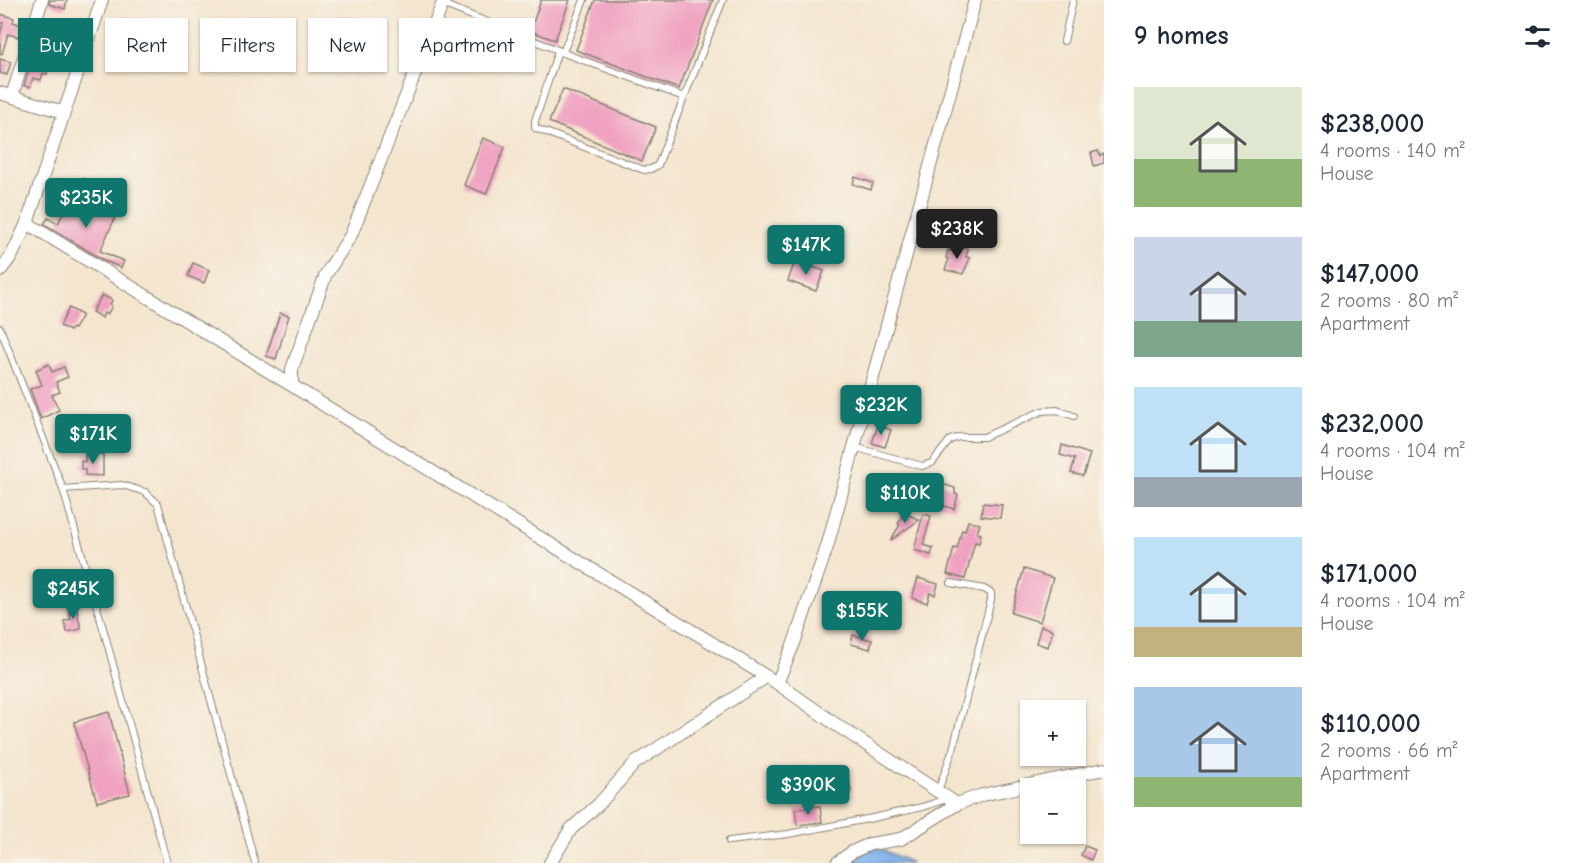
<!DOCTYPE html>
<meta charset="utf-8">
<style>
body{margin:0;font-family:"Comic Neue",sans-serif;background:#f2f2f3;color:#1f2937;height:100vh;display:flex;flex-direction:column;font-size:22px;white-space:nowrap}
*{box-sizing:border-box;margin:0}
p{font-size:20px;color:#747a83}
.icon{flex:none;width:33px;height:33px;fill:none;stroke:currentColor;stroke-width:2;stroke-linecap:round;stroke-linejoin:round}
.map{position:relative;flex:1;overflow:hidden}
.side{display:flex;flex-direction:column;background:#fff;width:480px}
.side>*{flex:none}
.top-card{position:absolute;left:18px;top:18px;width:570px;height:54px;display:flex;gap:12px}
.fabs{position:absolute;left:1020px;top:700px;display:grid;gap:12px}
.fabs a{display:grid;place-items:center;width:66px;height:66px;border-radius:0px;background:#fff;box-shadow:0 2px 4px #0004;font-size:30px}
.price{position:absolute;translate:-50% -51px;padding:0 14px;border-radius:6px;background:#0f766e;color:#fff;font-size:20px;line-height:39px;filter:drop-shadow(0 2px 3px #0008)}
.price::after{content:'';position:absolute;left:50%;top:36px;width:18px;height:14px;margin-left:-9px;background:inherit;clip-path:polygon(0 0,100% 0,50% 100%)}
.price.current{background:#222;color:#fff}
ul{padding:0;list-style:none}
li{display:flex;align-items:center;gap:18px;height:150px;padding:0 30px}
li span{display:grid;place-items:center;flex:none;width:168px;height:120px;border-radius:0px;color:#555}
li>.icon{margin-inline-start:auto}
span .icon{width:72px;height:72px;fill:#fffc;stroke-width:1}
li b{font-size:26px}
h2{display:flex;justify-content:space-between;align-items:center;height:72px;padding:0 30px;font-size:26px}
.pill{padding:0 21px;border-radius:0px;background:#fff;box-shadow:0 2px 4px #0004;font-size:21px;line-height:54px}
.pill.current{background:#0f766e;color:#fff}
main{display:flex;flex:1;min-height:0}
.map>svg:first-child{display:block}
.water{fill:#7fb1eb;stroke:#4e6684;stroke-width:1.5}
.building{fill:#f0a1c1}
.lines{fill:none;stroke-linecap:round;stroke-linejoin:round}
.service-casing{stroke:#888075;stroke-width:8}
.minor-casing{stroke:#888075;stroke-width:14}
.service{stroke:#fff;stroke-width:6}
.minor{stroke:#fff;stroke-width:12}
</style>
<main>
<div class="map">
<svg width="1104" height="863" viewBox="0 0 1104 863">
<rect width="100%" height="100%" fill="#f7f3e8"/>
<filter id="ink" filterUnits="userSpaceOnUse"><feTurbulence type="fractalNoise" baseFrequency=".0167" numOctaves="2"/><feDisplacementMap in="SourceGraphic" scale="12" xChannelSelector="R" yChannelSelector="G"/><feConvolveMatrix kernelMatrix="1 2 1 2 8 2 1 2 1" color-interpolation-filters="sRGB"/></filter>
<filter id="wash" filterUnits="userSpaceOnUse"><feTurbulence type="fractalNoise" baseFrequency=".008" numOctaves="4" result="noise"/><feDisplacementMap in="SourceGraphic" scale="24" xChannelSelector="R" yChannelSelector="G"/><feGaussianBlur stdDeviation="1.35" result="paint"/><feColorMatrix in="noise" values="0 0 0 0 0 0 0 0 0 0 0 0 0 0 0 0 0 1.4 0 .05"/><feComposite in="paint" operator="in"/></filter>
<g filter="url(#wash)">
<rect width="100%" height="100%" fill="#f4e5ce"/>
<polygon class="water" points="871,845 912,863 853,863"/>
<g id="blocks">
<g class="building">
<polygon points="50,0 67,0 65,9 49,4"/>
<polygon points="541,0 570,0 555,40 530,31"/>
<polygon points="595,0 713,0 679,89 576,50"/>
<polygon points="0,14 14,18 13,22 21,25 18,37 8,34 2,54 0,53 0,35 3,23 0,22"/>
<polygon points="45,35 57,39 47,74 43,73 41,80 33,78 30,87 24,86 39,36 44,38"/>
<polygon points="0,59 11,62 7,75 0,73"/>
<polygon points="563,89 656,127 642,161 549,122"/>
<polygon points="483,138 505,147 486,194 464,185"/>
<polygon points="1098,151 1100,156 1104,154 1104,163 1094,166 1091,153"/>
<polygon points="855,177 873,183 871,190 853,184"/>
<polygon points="82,178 119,192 115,203 78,189"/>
<polygon points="69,199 115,218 100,251 124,261 121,268 105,261 44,224 48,218 58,224"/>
<polygon points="953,244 968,249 966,257 970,258 963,274 945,270 949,259 946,258 948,250 951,251"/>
<polygon points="795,261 824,271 816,291 788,281"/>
<polygon points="193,263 209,270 204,283 188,276"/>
<polygon points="102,295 112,300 110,305 112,306 107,315 104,313 102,318 92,312"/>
<polygon points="69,308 82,315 74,329 72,328 70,331 60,326"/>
<polygon points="280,313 289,316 276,359 266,356"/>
<polygon points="49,364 52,372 64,367 68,377 56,382 60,392 52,395 59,410 41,419 30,389 42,385 36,370"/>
<polygon points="878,425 891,430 885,447 872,443"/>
<polygon points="1062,445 1090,454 1083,476 1071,473 1075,459 1060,455"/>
<polygon points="85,453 103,454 103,476 85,475 85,469 81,469 81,461 85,462"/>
<polygon points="942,484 955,488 955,494 958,495 954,509 935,503"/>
<polygon points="983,503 1002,505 1000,518 981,516"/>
<polygon points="904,512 919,520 890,541 900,525 898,524"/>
<polygon points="923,514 931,516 923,545 933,548 931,555 914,550"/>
<polygon points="968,521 980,524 977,533 981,534 979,543 975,542 965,579 947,574 954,548 957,549 962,530 965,531"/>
<polygon points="1024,569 1053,578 1040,622 1011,613"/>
<polygon points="918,578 938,584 935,595 930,593 927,603 912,598"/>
<polygon points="76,605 81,629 67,632 64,621 71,619 68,608"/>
<polygon points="1041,626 1053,630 1048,647 1036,643"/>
<polygon points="853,635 872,640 870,649 851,644"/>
<polygon points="109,712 130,794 97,802 74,722"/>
<polygon points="849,779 851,791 839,793 837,781"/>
<polygon points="820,806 822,822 797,825 795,809"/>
<polygon points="1085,846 1095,850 1091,860 1081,855"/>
</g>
</g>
</g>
<g filter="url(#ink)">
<use href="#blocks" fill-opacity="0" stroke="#888075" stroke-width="1.5"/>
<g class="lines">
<defs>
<g id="service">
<polyline points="442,4 563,52 584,0"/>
<polyline points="1064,41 1073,0"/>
<polyline points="685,95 658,165 651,169 644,170 535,128 535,121 558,51 681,96 685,95 723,0"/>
<polyline points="0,328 63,489 105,635 167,863"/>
<polyline points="854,447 922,466 932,463 950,440 959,437 984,437 1042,411 1057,410 1074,416"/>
<polyline points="63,489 122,485 145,492 158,504 255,863"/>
<polyline points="938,791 953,749 991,600 991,593 984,589 951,583"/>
<polyline points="729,841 788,834 873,818 922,807 947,799"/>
</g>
<g id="minor">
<polyline points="0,93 63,112"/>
<polyline points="12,96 42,0"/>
<polyline points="27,223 777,683 838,726 957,804"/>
<polyline points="0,271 12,255 27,223 102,0"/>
<polyline points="292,385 292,369 326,274 351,235 444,0"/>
<polyline points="777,683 794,643 827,547 975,0"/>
<polyline points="550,863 571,829 599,804 635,763 766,677"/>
<polyline points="837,863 852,852 870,844 901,839 957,804 982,795 1104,769"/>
</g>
</defs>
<use href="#service" class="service-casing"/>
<use href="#minor" class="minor-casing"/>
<use href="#service" class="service"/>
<use href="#minor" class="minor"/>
</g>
</g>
</svg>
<div class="fabs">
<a>+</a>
<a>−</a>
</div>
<b class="price" style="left:86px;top:229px">$235K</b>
<b class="price current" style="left:957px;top:260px">$238K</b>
<b class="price" style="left:806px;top:276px">$147K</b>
<b class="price" style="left:881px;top:436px">$232K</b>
<b class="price" style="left:93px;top:465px">$171K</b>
<b class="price" style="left:905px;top:524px">$110K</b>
<b class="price" style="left:73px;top:620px">$245K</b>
<b class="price" style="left:862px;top:642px">$155K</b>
<b class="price" style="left:808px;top:816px">$390K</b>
<div class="top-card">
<a class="pill current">Buy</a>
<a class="pill">Rent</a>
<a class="pill">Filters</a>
<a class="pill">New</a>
<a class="pill">Apartment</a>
</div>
</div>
<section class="side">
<h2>9 homes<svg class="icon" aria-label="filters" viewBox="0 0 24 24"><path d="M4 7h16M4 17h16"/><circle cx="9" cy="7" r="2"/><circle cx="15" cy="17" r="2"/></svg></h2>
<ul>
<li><span style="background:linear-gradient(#dfe7d0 60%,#8fb573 0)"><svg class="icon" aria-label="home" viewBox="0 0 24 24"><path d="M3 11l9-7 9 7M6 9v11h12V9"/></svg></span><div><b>$238,000</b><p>4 rooms · 140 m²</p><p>House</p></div></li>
<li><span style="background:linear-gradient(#c9d6e8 70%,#7fa58c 0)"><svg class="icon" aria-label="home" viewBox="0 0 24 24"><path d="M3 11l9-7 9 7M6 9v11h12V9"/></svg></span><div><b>$147,000</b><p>2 rooms · 80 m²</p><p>Apartment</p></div></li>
<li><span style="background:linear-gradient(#bfe0f5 75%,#9aa5b1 0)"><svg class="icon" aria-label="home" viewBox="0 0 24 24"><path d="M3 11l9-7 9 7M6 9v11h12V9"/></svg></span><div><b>$232,000</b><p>4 rooms · 104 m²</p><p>House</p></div></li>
<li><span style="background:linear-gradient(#bfe0f5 75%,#c2b280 0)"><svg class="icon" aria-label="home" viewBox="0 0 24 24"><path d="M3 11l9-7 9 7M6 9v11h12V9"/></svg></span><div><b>$171,000</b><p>4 rooms · 104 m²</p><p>House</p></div></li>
<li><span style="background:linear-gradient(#a9c7e8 75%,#8fb573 0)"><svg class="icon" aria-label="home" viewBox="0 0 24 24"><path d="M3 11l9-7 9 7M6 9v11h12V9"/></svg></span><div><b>$110,000</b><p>2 rooms · 66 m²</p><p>Apartment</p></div></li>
</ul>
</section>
</main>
